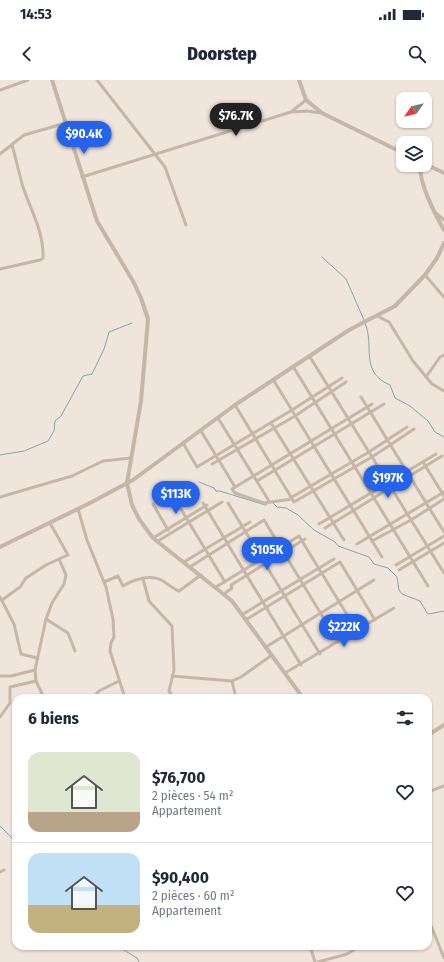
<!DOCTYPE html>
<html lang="fr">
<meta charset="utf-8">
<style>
body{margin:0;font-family:"Fira Sans Condensed",sans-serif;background:#f6f6f7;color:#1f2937;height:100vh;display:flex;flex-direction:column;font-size:15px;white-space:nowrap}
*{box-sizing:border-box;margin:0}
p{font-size:13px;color:#747a83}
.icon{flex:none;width:22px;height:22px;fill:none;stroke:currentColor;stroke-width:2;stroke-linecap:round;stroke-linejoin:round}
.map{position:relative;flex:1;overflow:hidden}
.side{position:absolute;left:12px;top:614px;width:420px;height:256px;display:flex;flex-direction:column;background:#fff;border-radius:12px;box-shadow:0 1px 3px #0004}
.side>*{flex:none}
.needle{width:26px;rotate:236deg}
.fabs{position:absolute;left:396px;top:12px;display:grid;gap:8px}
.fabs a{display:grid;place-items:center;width:36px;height:36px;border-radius:8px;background:#fff;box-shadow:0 1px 3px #0004;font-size:20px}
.price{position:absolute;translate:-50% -34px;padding:0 9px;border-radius:14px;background:#2563eb;color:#fff;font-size:13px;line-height:26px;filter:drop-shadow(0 1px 2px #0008)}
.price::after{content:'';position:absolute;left:50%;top:24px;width:12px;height:9px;margin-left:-6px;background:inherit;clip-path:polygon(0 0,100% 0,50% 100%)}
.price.active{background:#222;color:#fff}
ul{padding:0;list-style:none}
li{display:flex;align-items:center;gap:12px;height:100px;padding:0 16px}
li+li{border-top:1px solid #e0e1e3}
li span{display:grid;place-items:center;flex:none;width:112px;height:80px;border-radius:12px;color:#555}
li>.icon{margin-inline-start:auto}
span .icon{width:48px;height:48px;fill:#fffc;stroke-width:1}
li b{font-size:17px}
h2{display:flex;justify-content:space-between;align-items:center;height:48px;padding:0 16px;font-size:17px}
.status{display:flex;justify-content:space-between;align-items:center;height:28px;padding:0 20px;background:#fff;direction:ltr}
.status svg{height:11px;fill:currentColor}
header{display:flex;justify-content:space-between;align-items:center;height:52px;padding:0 16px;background:#fff;font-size:18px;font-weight:800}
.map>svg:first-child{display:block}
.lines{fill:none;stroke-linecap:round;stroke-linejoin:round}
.stream{stroke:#7da8aa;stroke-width:1}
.minor{stroke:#c6b6a8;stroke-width:3}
.tertiary{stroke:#c6b6a8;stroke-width:4}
</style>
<div class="status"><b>14:53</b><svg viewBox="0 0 49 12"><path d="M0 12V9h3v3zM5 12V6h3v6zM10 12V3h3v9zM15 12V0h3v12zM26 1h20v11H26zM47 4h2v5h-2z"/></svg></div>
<header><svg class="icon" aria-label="back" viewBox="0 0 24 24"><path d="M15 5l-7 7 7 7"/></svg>Doorstep<svg class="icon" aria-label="search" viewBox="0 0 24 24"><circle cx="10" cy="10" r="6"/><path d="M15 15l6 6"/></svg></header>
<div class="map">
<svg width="444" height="882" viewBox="0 0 444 882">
<rect width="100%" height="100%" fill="#efe5db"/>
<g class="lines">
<g class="stream">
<polyline points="322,177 346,199 364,240"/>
<path d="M365,243C375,266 359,292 390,305L395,318L410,326L428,341L435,352L444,357"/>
<polyline points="0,375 24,371 48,361 54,351 55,341 61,336 83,296 92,294 104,269 109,252 132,243"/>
<polyline points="199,402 214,408 216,411 220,411 265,425 269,423"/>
<polyline points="273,423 277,427 286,428 298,435 314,450 335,462 338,466 369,477 374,484 388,488 397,497 399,510 402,514 420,521 427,533 429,534 444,531"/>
<polyline points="0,746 16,762"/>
<polyline points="117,866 137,878 139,882"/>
</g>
<g class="minor">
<polyline points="97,0 165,87 186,145"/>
<polyline points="0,10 28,0"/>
<polyline points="293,32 307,31 321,33"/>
<polyline points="0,74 24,55 66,43"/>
<polyline points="82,97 291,32 306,20"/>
<polyline points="436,133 444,140"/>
<path d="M0,189L40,180L43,178C44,152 31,131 23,107C19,93 16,79 12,65"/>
<polyline points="425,195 444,217"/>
<polyline points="377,236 389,242 413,281 432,304 444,311"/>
<polyline points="310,277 444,493"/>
<polyline points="294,288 428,506"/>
<polyline points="426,297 440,277 444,275"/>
<polyline points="274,301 382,477"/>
<polyline points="361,317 444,452"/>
<polyline points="235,325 294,422 372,377 414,349"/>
<polyline points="218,338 269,421"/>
<polyline points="271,343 344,460"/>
<polyline points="201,351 235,407"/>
<polyline points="183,363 197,387 292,330 342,298"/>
<polyline points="423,382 444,416"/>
<polyline points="212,384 295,336 346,302"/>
<polyline points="257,401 384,324"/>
<polyline points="0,417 72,396 103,381 131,378"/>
<polyline points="292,417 369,372 407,347"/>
<polyline points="292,419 264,423 235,413 232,409 372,324"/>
<polyline points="176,421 225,502"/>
<polyline points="203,423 301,585"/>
<polyline points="228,423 320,574"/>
<polyline points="153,424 168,450"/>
<polyline points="78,429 87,460 106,507 113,539 114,557 111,563 110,571 125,618"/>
<polyline points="319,444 436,374"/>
<polyline points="325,448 442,376"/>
<polyline points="153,458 207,425"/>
<polyline points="158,461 222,422"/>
<polyline points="372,461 411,440 444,419"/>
<polyline points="357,464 444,412"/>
<polyline points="184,482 250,442"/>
<polyline points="396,485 444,456"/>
<polyline points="190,487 264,440 338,562"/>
<polyline points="399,490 444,463"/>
<polyline points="143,499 149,521 172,546 174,590 169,611 172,615 172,618"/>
<path d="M104,502L118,496L123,506C134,499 151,494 163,501C168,504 173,509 179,511L201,495"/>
<polyline points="216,507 299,456 357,551"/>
<polyline points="224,514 232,508 231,505 305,459"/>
<polyline points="0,517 14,544 21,574 37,578"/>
<polyline points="2,520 20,507 26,498 46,485 59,479"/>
<polyline points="243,534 334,479"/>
<polyline points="46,539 68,553 75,571"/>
<polyline points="247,539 340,482 375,540"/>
<polyline points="266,567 374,500"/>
<polyline points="285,593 394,528"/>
<polyline points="0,596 11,596 35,590"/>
<polyline points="172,596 232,601 241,597 272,575"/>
<polyline points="232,601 236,618"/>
<polyline points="44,618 36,601 35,590 46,539 52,523 64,504 66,495 59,479 68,475 50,443"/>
<polyline points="92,618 99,611 119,601"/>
<polyline points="0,637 10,623 10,607 36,601"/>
<polyline points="428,712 444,706"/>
<polyline points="0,792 4,790"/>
<polyline points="428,841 432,848 444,878"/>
<polyline points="310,866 315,882"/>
<polyline points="318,882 347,874 360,866"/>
</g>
<g class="tertiary">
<polyline points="52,0 97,141 133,201 141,218 148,239 141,321 127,403 132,425 139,439 153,458 232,521 303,618"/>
<polyline points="299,0 306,20 322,33 403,73"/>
<polyline points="425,84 444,93"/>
<path d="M421,85C417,100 436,136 444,150"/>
<polyline points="0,467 88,424 133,400 235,325 349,250 395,226 425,195 437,178 444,163"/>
<polyline points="428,655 444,645"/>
</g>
</g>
</svg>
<div class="fabs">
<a><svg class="needle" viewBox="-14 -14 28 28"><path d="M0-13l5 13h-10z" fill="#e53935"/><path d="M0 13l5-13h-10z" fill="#747a83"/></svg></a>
<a><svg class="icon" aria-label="layers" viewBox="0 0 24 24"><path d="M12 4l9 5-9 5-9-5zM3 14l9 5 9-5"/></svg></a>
</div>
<b class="price active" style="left:236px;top:57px">$76.7K</b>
<b class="price" style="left:84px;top:75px">$90.4K</b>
<b class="price" style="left:388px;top:419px">$197K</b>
<b class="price" style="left:176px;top:435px">$113K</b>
<b class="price" style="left:267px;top:491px">$105K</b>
<b class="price" style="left:344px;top:568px">$222K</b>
<section class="side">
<h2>6 biens<svg class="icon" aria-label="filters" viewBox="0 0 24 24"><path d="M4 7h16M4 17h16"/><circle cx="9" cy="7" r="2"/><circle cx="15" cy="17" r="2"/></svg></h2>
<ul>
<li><span style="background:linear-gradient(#dfe7d0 75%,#b9a48a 0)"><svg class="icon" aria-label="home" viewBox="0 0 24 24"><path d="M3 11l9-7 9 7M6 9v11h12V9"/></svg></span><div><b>$76,700</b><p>2 pièces · 54 m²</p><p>Appartement</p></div><svg class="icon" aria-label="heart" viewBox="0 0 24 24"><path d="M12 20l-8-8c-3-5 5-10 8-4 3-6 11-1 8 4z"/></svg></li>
<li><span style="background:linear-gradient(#bfe0f5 65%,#c2b280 0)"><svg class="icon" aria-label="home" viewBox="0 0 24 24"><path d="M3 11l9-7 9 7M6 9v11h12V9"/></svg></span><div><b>$90,400</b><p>2 pièces · 60 m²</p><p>Appartement</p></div><svg class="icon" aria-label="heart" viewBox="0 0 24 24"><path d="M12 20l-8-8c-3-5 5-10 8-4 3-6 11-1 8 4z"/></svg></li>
</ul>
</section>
</div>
